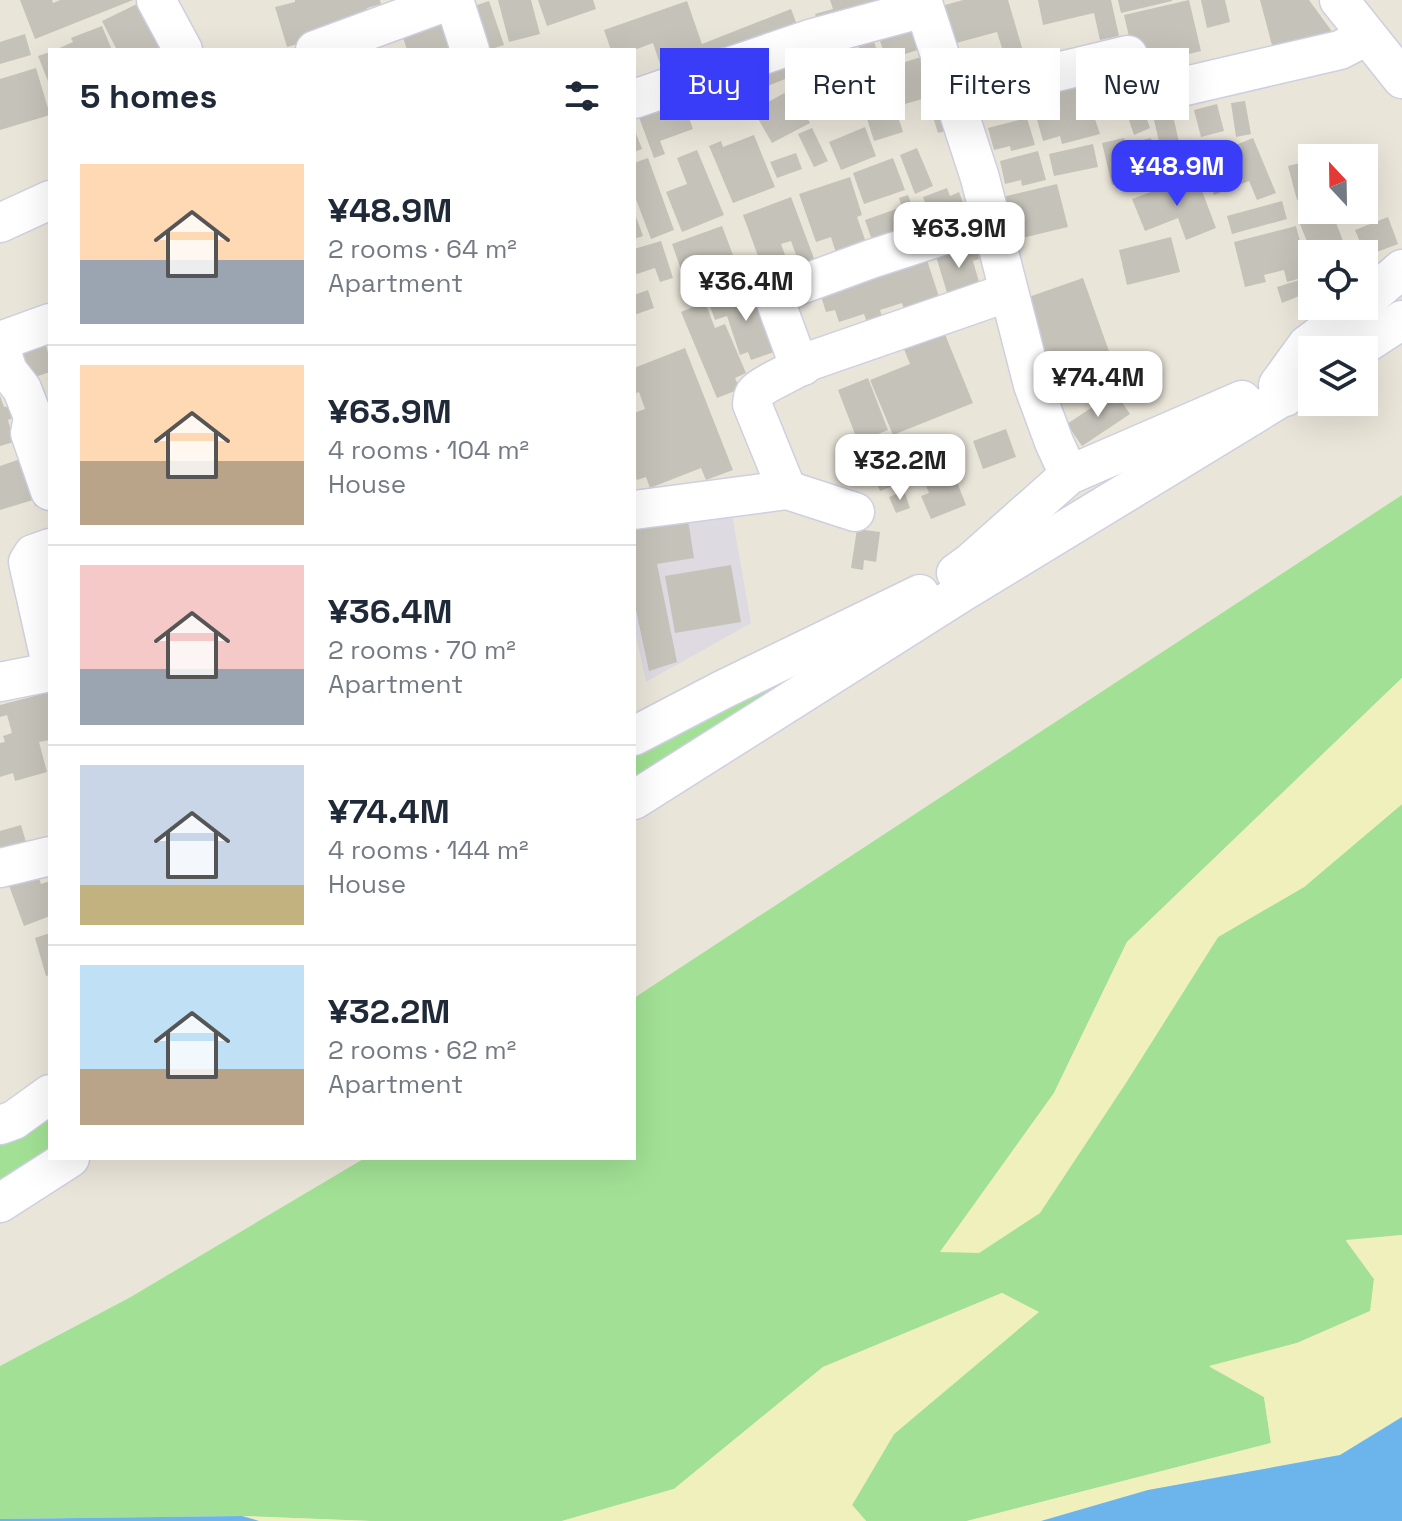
<!DOCTYPE html>
<meta charset="utf-8">
<style>
body{margin:0;font-family:"Space Grotesk",sans-serif;background:#f2f2f3;color:#1f2937;height:100vh;display:flex;flex-direction:column;font-size:30px;white-space:nowrap}
*{box-sizing:border-box;margin:0}
p{font-size:26px;color:#747a83}
.icon{flex:none;width:44px;height:44px;fill:none;stroke:currentColor;stroke-width:2;stroke-linecap:round;stroke-linejoin:round}
.map{position:relative;flex:1;overflow:hidden}
.drawer{position:absolute;left:48px;top:48px;width:588px;height:1112px;display:flex;flex-direction:column;background:#fff;border-radius:0px;box-shadow:0 8px 32px #0002}
.drawer>*{flex:none}
.guide{position:absolute;left:660px;top:48px;width:622px;height:72px;display:flex;gap:16px}
.needle{width:52px;rotate:338deg}
.tools{position:absolute;left:1298px;top:144px;display:grid;gap:16px}
.tools a{display:grid;place-items:center;width:80px;height:80px;border-radius:0px;background:#fff;box-shadow:0 8px 32px #0002;font-size:40px}
.price{position:absolute;translate:-50% -68px;padding:0 18px;border-radius:16px;background:#fff;color:#222;font-size:26px;line-height:52px;filter:drop-shadow(0 2px 4px #0008)}
.price::after{content:'';position:absolute;left:50%;top:48px;width:24px;height:18px;margin-left:-12px;background:inherit;clip-path:polygon(0 0,100% 0,50% 100%)}
.price.active{background:#393df7;color:#fff}
ul{padding:0;list-style:none}
li{display:flex;align-items:center;gap:24px;height:200px;padding:0 32px}
li+li{border-top:2px solid #e0e1e3}
li span{display:grid;place-items:center;flex:none;width:224px;height:160px;border-radius:0px;color:#555}
li>.icon{margin-inline-start:auto}
span .icon{width:96px;height:96px;fill:#fffc;stroke-width:1}
li b{font-size:34px}
h2{display:flex;justify-content:space-between;align-items:center;height:96px;padding:0 32px;font-size:34px}
.tag{padding:0 28px;border-radius:0px;background:#fff;box-shadow:0 8px 32px #0002;font-size:28px;line-height:72px}
.tag.active{background:#393df7;color:#fff}
.map>svg:first-child{display:block}
.industrial{fill:#dddae2}
.green{fill:#a2e195}
.sand{fill:#eff0bb}
.water{fill:#6cb5ec}
.building{fill:#c5c2b9}
.lines{fill:none;stroke-linecap:round;stroke-linejoin:round}
.minor-casing{stroke:#cecfe1;stroke-width:41}
.minor{stroke:#fff;stroke-width:38}
</style>
<div class="map">
<svg width="1402" height="1521" viewBox="0 0 1402 1521">
<rect width="100%" height="100%" fill="#eae5d9"/>
<polygon class="industrial" points="731,509 751,623 646,682 634,626 634,525"/>
<g class="green">
<polygon points="1402,495 1402,678 1127,942 1054,1093 940,1252 1122,1089 1218,937 1304,887 1402,804 1402,1235 1346,1241 1374,1279 1371,1311 1297,1343 1210,1367 1264,1397 1271,1443 967,1521 866,1521 852,1505 894,1434 1038,1312 1002,1293 823,1367 674,1489 562,1521 370,1521 242,1516 0,1519 0,1366 129,1298 365,1158 634,1158 634,998"/>
<polygon points="889,617 634,787 634,749"/>
<polygon points="50,1109 50,1155 0,1187 0,1144"/>
</g>
<g class="sand">
<polygon points="1402,678 1402,804 1304,887 1218,937 1122,1089 1040,1213 979,1253 940,1252 1054,1093 1127,942"/>
<polygon points="1402,1235 1402,1417 1340,1455 1148,1490 1041,1521 967,1521 1271,1443 1264,1397 1209,1366 1297,1343 1370,1311 1374,1279 1346,1240"/>
<polygon points="1002,1293 1039,1312 894,1434 852,1505 866,1521 562,1521 674,1489 823,1367"/>
<polygon points="242,1516 370,1521 259,1521"/>
</g>
<g class="water">
<polygon points="1402,1417 1402,1521 1041,1521 1148,1490 1340,1455"/>
<polygon points="242,1516 259,1521 0,1521 0,1519"/>
</g>
<g class="building">
<polygon points="20,0 52,0 53,3 60,0 133,0 35,39"/>
<polygon points="295,0 380,0 381,4 367,8 368,13 322,27 325,36 287,47 275,7 295,2"/>
<polygon points="498,0 531,0 540,34 509,42"/>
<polygon points="538,0 593,0 596,9 547,26"/>
<polygon points="830,0 889,0 819,28 815,14 833,9"/>
<polygon points="963,0 1008,0 1028,68 962,87 955,62 1002,48 997,32 949,45 938,7"/>
<polygon points="1038,0 1111,0 1119,36 1100,40 1094,13 1043,25"/>
<polygon points="1118,0 1172,0 1172,1 1121,13"/>
<polygon points="1189,0 1201,51 1173,58 1178,79 1147,86 1141,58 1162,54 1162,52 1134,58 1124,15"/>
<polygon points="1201,0 1225,0 1230,22 1207,28"/>
<polygon points="1260,0 1309,0 1336,37 1274,53"/>
<polygon points="489,1 504,45 488,50 465,9"/>
<polygon points="687,1 702,44 791,9 799,30 710,65 705,54 709,65 665,79 653,43 634,50 611,50 604,30"/>
<polygon points="139,3 162,50 117,50 102,21"/>
<polygon points="445,19 454,50 407,50 401,31"/>
<polygon points="915,20 924,48 886,60 877,31"/>
<polygon points="102,26 112,50 55,50 73,42 71,38"/>
<polygon points="871,32 880,60 865,65 855,37"/>
<polygon points="25,34 31,55 0,64 0,42"/>
<polygon points="850,42 862,78 815,93 803,58"/>
<polygon points="50,52 50,86 38,56"/>
<polygon points="927,55 939,94 895,107 903,132 874,141 857,87 886,78 884,69"/>
<polygon points="782,58 790,77 760,89 762,96 746,102 742,92 732,96 737,111 713,120 702,89"/>
<polygon points="36,68 50,115 0,130 0,79"/>
<polygon points="1116,68 1123,96 1106,100 1110,115 1095,119 1100,134 1062,144 1060,136 1043,141 1029,91"/>
<polygon points="1021,86 1025,112 1004,116 1003,109 984,113 981,93"/>
<polygon points="792,89 810,123 772,143 753,110"/>
<polygon points="680,93 693,129 660,141 665,154 654,158 636,109"/>
<polygon points="1245,101 1251,134 1236,137 1231,103"/>
<polygon points="942,103 950,130 938,133 930,107"/>
<polygon points="1217,104 1224,131 1201,137 1194,110"/>
<polygon points="1171,107 1179,142 1160,146 1152,111"/>
<polygon points="1143,108 1150,128 1134,135 1127,114"/>
<polygon points="1027,118 1035,145 1011,151 1010,146 994,150 988,128"/>
<polygon points="865,127 876,156 841,170 829,142"/>
<polygon points="634,128 642,149 634,152"/>
<polygon points="812,128 828,161 814,167 798,134"/>
<polygon points="754,135 775,187 733,203 709,146 721,141 723,147"/>
<polygon points="1124,138 1125,144 1151,138 1159,173 1138,178 1140,186 1124,189 1123,182 1112,185 1102,143"/>
<polygon points="1253,138 1276,193 1257,200 1249,181 1214,195 1199,160"/>
<polygon points="1093,144 1098,167 1054,176 1049,154"/>
<polygon points="917,148 933,186 915,194 900,155"/>
<polygon points="697,150 724,215 682,232 666,192 687,184 677,158"/>
<polygon points="1038,151 1046,180 1022,186 1021,180 1005,184 1000,161"/>
<polygon points="1342,152 1344,158 1323,158 1323,157"/>
<polygon points="796,153 802,169 777,178 770,162"/>
<polygon points="648,158 674,230 651,239 634,194 634,163"/>
<polygon points="893,158 905,190 864,204 853,173"/>
<polygon points="1312,160 1312,196 1297,200 1288,166"/>
<polygon points="1196,175 1216,228 1186,240 1178,218 1145,231 1132,199"/>
<polygon points="850,177 862,215 857,217 869,251 837,256 831,237 816,242 799,194"/>
<polygon points="1057,184 1068,227 1005,242 994,199"/>
<polygon points="947,188 950,196 959,192 968,216 935,228 923,197"/>
<polygon points="908,195 912,205 919,202 925,219 919,221 922,232 875,249 865,220 902,207 899,198"/>
<polygon points="791,197 818,269 803,274 791,241 781,244 793,277 769,286 743,215"/>
<polygon points="1282,201 1287,219 1232,234 1227,216"/>
<polygon points="1320,210 1331,210 1347,251 1340,254 1312,254 1298,219"/>
<polygon points="634,211 643,236 634,239"/>
<polygon points="1388,217 1398,244 1366,256 1355,230"/>
<polygon points="722,226 736,263 710,272 713,280 688,289 672,244"/>
<polygon points="1296,226 1309,276 1287,282 1284,270 1264,275 1266,282 1245,287 1234,242"/>
<polygon points="1171,237 1180,272 1127,285 1119,250"/>
<polygon points="661,241 673,278 660,282 655,268 634,275 634,249"/>
<polygon points="974,241 979,259 973,261 981,289 949,299 935,253"/>
<polygon points="924,251 942,306 904,309 902,303 880,310 884,323 869,328 864,314 839,322 835,310 826,312 818,287"/>
<polygon points="1312,276 1312,288 1308,289 1309,292 1282,303 1277,287"/>
<polygon points="1083,278 1111,357 1051,378 1023,299"/>
<polygon points="755,288 777,351 751,360 748,352 740,355 727,316 715,320 709,303"/>
<polygon points="648,290 654,308 634,315 634,295"/>
<polygon points="705,302 715,328 725,324 746,373 735,378 740,389 717,398 681,312"/>
<polygon points="944,332 973,403 893,435 870,380 910,364 904,349"/>
<polygon points="42,333 50,359 50,372 23,381 5,344"/>
<polygon points="685,348 733,470 706,480 701,468 650,488 646,477 637,480 634,472 634,413 645,409 639,392 634,394 634,368"/>
<polygon points="868,378 888,430 858,442 838,390"/>
<polygon points="1115,392 1130,414 1082,446 1067,424"/>
<polygon points="0,396 4,407 11,406 15,417 8,420 14,442 0,446"/>
<polygon points="1006,429 1016,457 983,469 973,441"/>
<polygon points="29,456 44,504 35,506 33,500 0,510 0,466"/>
<polygon points="891,465 898,484 880,491 872,472"/>
<polygon points="953,472 966,505 931,519 921,496 929,493 925,483"/>
<polygon points="904,491 910,508 896,513 889,497"/>
<polygon points="688,520 694,558 657,564 677,662 649,671 634,601 634,529"/>
<polygon points="857,529 880,532 876,562 864,560 863,570 851,568"/>
<polygon points="731,565 741,622 675,633 665,576"/>
<polygon points="50,692 50,740 39,742 47,772 15,781 13,773 0,777 0,743 5,742 3,736 12,733 7,715 0,717 0,705"/>
<polygon points="21,825 28,849 0,857 0,831"/>
<polygon points="37,872 41,884 50,881 50,916 24,926 8,883"/>
<polygon points="50,933 50,975 46,976 35,938"/>
</g>
<g class="lines">
<defs>
<g id="minor">
<polyline points="156,0 183,50"/>
<polyline points="454,0 470,50"/>
<polyline points="922,0 980,178 1033,385 1054,442 1069,475"/>
<polyline points="1339,0 1402,79"/>
<polyline points="315,50 451,0"/>
<polyline points="952,97 1128,55 1147,95 1340,50 1367,36"/>
<polyline points="634,99 813,38 924,8"/>
<polyline points="0,223 50,200"/>
<polyline points="1364,302 1402,269"/>
<polyline points="0,341 50,323"/>
<polyline points="0,347 8,371 22,389 33,417 30,433 50,491"/>
<polyline points="1356,350 1402,320"/>
<polyline points="803,366 794,352 773,295 871,259 991,220"/>
<polyline points="1285,397 1278,385 1307,345 1359,306"/>
<path d="M787,490L752,404C753,398 752,396 756,392C763,384 798,369 810,361L1009,292"/>
<polyline points="634,510 787,490 855,512"/>
<polyline points="50,548 33,554 28,562 50,660"/>
<polyline points="956,573 971,562 1069,475 1242,400"/>
<polyline points="0,682 50,672"/>
<polyline points="634,736 722,690 920,594"/>
<polyline points="634,800 961,593 1312,379"/>
<polyline points="0,868 50,856"/>
<polyline points="0,1125 14,1120 50,1094"/>
<polyline points="0,1203 70,1158"/>
</g>
</defs>
<use href="#minor" class="minor-casing"/>
<use href="#minor" class="minor"/>
</g>
</svg>
<div class="tools">
<a><svg class="needle" viewBox="-14 -14 28 28"><path d="M0-13l5 13h-10z" fill="#e53935"/><path d="M0 13l5-13h-10z" fill="#747a83"/></svg></a>
<a><svg class="icon" aria-label="locate" viewBox="0 0 24 24"><circle cx="12" cy="12" r="6"/><path d="M12 2v4M12 18v4M2 12h4M18 12h4"/></svg></a>
<a><svg class="icon" aria-label="layers" viewBox="0 0 24 24"><path d="M12 4l9 5-9 5-9-5zM3 14l9 5 9-5"/></svg></a>
</div>
<b class="price active" style="left:1177px;top:208px">¥48.9M</b>
<b class="price" style="left:959px;top:270px">¥63.9M</b>
<b class="price" style="left:746px;top:323px">¥36.4M</b>
<b class="price" style="left:1098px;top:419px">¥74.4M</b>
<b class="price" style="left:900px;top:502px">¥32.2M</b>
<div class="guide">
<a class="tag active">Buy</a>
<a class="tag">Rent</a>
<a class="tag">Filters</a>
<a class="tag">New</a>
</div>
<section class="drawer">
<h2>5 homes<svg class="icon" aria-label="filters" viewBox="0 0 24 24"><path d="M4 7h16M4 17h16"/><circle cx="9" cy="7" r="2"/><circle cx="15" cy="17" r="2"/></svg></h2>
<ul>
<li><span style="background:linear-gradient(#ffd9b3 60%,#9aa5b1 0)"><svg class="icon" aria-label="home" viewBox="0 0 24 24"><path d="M3 11l9-7 9 7M6 9v11h12V9"/></svg></span><div><b>¥48.9M</b><p>2 rooms · 64 m²</p><p>Apartment</p></div></li>
<li><span style="background:linear-gradient(#ffd9b3 60%,#b9a48a 0)"><svg class="icon" aria-label="home" viewBox="0 0 24 24"><path d="M3 11l9-7 9 7M6 9v11h12V9"/></svg></span><div><b>¥63.9M</b><p>4 rooms · 104 m²</p><p>House</p></div></li>
<li><span style="background:linear-gradient(#f6c9c9 65%,#9aa5b1 0)"><svg class="icon" aria-label="home" viewBox="0 0 24 24"><path d="M3 11l9-7 9 7M6 9v11h12V9"/></svg></span><div><b>¥36.4M</b><p>2 rooms · 70 m²</p><p>Apartment</p></div></li>
<li><span style="background:linear-gradient(#c9d6e8 75%,#c2b280 0)"><svg class="icon" aria-label="home" viewBox="0 0 24 24"><path d="M3 11l9-7 9 7M6 9v11h12V9"/></svg></span><div><b>¥74.4M</b><p>4 rooms · 144 m²</p><p>House</p></div></li>
<li><span style="background:linear-gradient(#bfe0f5 65%,#b9a48a 0)"><svg class="icon" aria-label="home" viewBox="0 0 24 24"><path d="M3 11l9-7 9 7M6 9v11h12V9"/></svg></span><div><b>¥32.2M</b><p>2 rooms · 62 m²</p><p>Apartment</p></div></li>
</ul>
</section>
</div>
